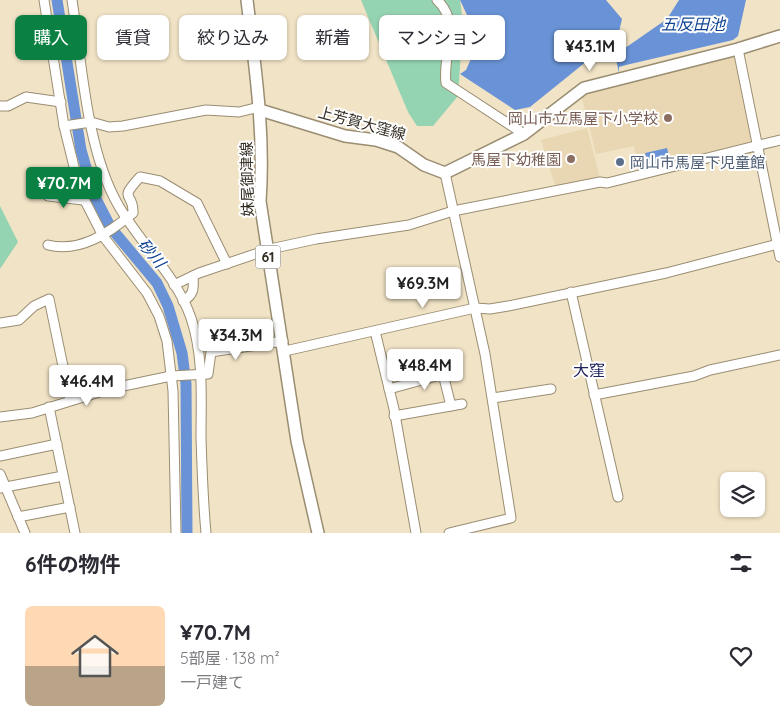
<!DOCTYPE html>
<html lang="ja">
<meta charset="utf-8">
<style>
body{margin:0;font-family:Quicksand,"Noto Sans JP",sans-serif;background:#f7f7f7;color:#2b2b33;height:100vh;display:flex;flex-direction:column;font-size:19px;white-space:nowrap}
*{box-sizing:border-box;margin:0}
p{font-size:16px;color:#7c7c81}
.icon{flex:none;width:28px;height:28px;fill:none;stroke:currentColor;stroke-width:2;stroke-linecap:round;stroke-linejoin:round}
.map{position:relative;height:533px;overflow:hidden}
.details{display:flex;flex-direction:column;background:#fff;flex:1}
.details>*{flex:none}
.banner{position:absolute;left:15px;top:15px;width:500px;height:45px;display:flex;gap:10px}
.controls{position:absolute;left:720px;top:472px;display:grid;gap:10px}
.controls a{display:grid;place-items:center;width:45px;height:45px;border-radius:8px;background:#fff;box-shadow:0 1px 4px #0004;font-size:25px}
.price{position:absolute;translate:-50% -42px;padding:0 11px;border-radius:5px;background:#fff;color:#222;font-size:16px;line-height:32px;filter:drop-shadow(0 1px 2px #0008)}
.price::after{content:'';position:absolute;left:50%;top:30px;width:15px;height:11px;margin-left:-8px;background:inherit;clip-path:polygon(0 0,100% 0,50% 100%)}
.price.current{background:#0b8043;color:#fff}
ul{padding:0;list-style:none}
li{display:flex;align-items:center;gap:15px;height:125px;padding:0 25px}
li+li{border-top:1px solid #e1e1e2}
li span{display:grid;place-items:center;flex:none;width:140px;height:100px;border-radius:8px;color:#555}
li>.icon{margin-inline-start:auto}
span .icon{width:60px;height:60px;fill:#fffc;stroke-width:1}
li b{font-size:21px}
h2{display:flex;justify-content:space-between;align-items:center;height:60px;padding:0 25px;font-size:21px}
.pill{padding:0 18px;border-radius:8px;background:#fff;box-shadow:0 1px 4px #0004;font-size:18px;line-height:45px}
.pill.current{background:#0b8043;color:#fff}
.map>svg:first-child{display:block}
.built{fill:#e9d7b3}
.green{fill:#95d4b2}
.water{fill:#6993d6}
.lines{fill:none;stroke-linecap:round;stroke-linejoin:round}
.river{stroke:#6993d6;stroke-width:11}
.minor-casing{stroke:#9a8d72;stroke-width:11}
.major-casing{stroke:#9a8d72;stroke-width:14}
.minor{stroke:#fff;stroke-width:9}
.major{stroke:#fff;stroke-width:11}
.education-dot{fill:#8d6e63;stroke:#fff;stroke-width:2}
.service-dot{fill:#5c6f8a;stroke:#fff;stroke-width:2}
.labels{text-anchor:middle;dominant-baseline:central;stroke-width:4;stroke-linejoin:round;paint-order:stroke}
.shield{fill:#fff;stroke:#706c64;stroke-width:1}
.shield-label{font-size:14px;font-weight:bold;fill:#332d22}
.education-label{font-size:15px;fill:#785e54;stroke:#fff;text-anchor:end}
.street-label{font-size:15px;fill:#332d22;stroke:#fff}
.service-label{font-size:15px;fill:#4e5e75;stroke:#fff;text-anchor:start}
.water-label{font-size:16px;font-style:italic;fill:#0e4392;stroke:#fff}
.neighbourhood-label{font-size:16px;fill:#23235d;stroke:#fff}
</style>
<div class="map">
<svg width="780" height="533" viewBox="0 0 780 533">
<rect width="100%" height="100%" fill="#f1e3c6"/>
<g class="built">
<polygon points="734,55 737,57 754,141 752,144 640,172 634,146 596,154 581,94"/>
<polygon points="587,128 600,178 556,188 541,140"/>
</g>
<g class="green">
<polygon points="361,0 460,0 463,23 458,96 433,126 417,126 408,112"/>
<polygon points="0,206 18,242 0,269"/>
</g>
<g class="water">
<polygon points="460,0 606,0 622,19 618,36 530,107 515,110 460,74 466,70 470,61 471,46 467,15"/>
<polygon points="679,0 746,0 738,36 733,40 626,65 619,67 619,73 615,55 667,19"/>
<polygon points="667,148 670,160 648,166 645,153"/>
</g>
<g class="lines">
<polyline class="river" points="57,0 81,150 94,195 111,228 157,283 168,306 182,353 186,384 187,533"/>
<defs>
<g id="minor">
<polyline points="44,0 64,126 80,191 103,236 147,293 159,316 167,341 173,391 176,533"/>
<path d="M72,0C82,63 86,147 117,203C139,243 176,274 191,318C204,357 201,398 201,438C202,470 203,501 206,533"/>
<path d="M437,0C462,23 442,55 446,83L524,134"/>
<polyline points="738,49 780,257"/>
<polyline points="0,106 8,106 26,97 61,102"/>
<polyline points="64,126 91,122 109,127 123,126 206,110 239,112 255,108 260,110"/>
<polyline points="445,173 485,354 511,518 449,533"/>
<polyline points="48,196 83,200"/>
<path d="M48,245C80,253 109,233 133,213C134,191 117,202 140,177L160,181L197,203L227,264"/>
<polyline points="174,285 199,273 270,249 316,239 409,225 453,211 600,182 607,183 780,140"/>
<polyline points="571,292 618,497"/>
<path d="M183,301C194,295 194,288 193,276"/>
<polyline points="0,323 19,320 34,306 49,299 70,400"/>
<polyline points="375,331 394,409 416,533"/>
<polyline points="285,351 475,308 490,309 508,306 666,273 778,244"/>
<polyline points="443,374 451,406"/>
<polyline points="389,389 455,371"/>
<polyline points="594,395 694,376 710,370 780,355"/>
<polyline points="493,398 551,389"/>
<polyline points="49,407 75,533"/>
<polyline points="394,416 462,404"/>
<polyline points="0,417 32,413 109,389 171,376 208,374 211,352 283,341"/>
<polyline points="0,456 57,444"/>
<polyline points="0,474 25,533"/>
<polyline points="0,488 63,476"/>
<polyline points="18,517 70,507"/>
</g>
<g id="major">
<path d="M247,0C255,67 265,133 260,201L297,441L318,533"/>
<polyline points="260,110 345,136 376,140 398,147 424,165 445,173 524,134 584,88 738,49 780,36"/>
</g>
</defs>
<use href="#minor" class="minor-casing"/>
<use href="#major" class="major-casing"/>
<use href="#minor" class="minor"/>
<use href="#major" class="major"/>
</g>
<g class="education-dot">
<circle cx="668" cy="118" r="5"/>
<circle cx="571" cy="159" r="5"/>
</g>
<circle class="service-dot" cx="620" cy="162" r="5"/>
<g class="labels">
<rect class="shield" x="255.5" y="245.5" width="25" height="23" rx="4"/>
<g class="shield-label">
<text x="268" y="257">61</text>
</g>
<g class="education-label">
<text x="658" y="118">岡山市立馬屋下小学校</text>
<text x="561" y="159">馬屋下幼稚園</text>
</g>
<g class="street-label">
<text transform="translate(362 123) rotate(15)">上芳賀大窪線</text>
<text transform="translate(247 179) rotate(-91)">妹尾御津線</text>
</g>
<g class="service-label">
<text x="630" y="162">岡山市馬屋下児童館</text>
</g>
<g class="water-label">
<text x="693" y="24">五反田池</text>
<text transform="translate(152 253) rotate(50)">砂川</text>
</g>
<g class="neighbourhood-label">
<text x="589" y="370">大窪</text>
</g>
</g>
</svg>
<div class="controls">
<a><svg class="icon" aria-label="layers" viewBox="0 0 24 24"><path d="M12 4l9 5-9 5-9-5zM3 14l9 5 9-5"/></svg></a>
</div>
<b class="price" style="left:590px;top:72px">¥43.1M</b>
<b class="price current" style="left:64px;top:209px">¥70.7M</b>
<b class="price" style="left:423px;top:309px">¥69.3M</b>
<b class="price" style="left:236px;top:361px">¥34.3M</b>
<b class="price" style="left:425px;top:391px">¥48.4M</b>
<b class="price" style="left:87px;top:407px">¥46.4M</b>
<div class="banner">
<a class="pill current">購入</a>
<a class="pill">賃貸</a>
<a class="pill">絞り込み</a>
<a class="pill">新着</a>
<a class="pill">マンション</a>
</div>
</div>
<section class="details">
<h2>6件の物件<svg class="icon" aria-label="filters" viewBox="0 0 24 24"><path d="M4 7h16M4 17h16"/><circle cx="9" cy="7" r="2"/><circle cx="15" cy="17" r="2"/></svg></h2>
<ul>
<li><span style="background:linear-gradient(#ffd9b3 60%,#b9a48a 0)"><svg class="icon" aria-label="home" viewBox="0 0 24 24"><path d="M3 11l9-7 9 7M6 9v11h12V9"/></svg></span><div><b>¥70.7M</b><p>5部屋 · 138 m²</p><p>一戸建て</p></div><svg class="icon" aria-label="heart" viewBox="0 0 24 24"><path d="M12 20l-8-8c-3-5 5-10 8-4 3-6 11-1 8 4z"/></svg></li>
</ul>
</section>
